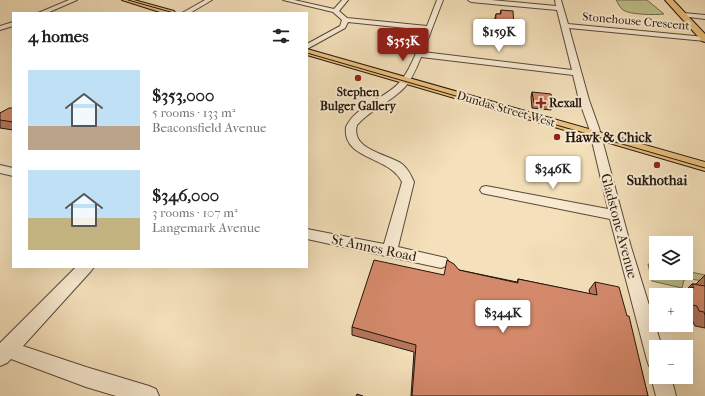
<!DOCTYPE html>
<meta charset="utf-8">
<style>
body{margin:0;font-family:"IM FELL French Canon",serif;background:#f2f2f2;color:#222;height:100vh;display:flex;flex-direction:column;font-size:15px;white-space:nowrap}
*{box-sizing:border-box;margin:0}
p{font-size:13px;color:#767676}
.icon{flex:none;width:22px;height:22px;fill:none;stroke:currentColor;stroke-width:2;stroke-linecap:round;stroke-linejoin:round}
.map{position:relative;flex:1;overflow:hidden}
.drawer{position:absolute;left:12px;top:12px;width:296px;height:256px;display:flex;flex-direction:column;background:#fff;border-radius:0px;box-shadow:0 4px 16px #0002}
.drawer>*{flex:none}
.controls{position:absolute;left:649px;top:236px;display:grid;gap:8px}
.controls a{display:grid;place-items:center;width:44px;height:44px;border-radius:0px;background:#fff;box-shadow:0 4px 16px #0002;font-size:20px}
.price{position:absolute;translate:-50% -34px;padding:0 9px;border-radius:4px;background:#fff;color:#222;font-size:13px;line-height:26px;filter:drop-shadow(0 1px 2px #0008)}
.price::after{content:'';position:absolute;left:50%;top:24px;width:12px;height:9px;margin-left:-6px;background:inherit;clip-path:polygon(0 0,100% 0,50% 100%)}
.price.active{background:#8f2418;color:#fff}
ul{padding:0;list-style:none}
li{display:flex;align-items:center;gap:12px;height:100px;padding:0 16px}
li span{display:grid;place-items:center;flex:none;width:112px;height:80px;border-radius:0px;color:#555}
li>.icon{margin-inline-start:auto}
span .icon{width:48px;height:48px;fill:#fffc;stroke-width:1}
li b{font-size:17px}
h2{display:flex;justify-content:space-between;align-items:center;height:48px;padding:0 16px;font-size:17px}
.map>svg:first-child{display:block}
.green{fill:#c0c18c;stroke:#726c4d}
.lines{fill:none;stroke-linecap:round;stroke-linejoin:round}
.minor-casing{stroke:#584839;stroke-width:2}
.major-casing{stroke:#24160e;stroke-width:2}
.minor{fill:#f8ebd2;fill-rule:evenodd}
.major{fill:#eac07d;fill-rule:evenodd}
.tram{stroke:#24160e;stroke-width:1}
.wall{fill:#b6765c;stroke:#24160e}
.building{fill:#d4896b;stroke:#24160e}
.poi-dot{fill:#8f2418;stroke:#f8ebd2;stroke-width:1.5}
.labels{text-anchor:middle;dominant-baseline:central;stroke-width:4;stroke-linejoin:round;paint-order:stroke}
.far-street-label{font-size:12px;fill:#24160e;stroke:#f8ebd2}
.far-poi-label{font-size:12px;font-weight:bold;fill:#24160e;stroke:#f8ebd2}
.poi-label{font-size:14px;font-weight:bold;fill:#24160e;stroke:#f8ebd2;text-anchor:start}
.street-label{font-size:14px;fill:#24160e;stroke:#f8ebd2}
</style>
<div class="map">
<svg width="705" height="396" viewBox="0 0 705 396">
<rect width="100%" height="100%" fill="#f4e0ba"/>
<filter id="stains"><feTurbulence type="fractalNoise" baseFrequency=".005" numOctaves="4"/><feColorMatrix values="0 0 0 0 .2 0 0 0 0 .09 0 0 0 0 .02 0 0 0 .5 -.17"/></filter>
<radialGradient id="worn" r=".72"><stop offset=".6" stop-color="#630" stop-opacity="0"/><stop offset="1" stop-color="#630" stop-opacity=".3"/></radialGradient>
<g class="green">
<path d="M616,0H647L664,14C656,15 630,15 623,10C620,8 618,3 616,0Z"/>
<polygon points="648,264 656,265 656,273 686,273 686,271 705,275 705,281 689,279 684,280 682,288 652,281"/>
</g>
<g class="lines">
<defs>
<g id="minor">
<polygon points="69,0 77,0 47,13 38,13"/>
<polygon points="205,0 212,0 190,13 182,13"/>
<path d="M283,0H294L334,9L342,0H348L339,11L347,18L427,26L437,0H443L423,52L572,70L557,10L471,2L468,0H491L556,6L555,0H561L568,24L705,37V41L569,28L589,100L599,128L631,247L662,347H656V369L649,366L647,360L610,219L486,194L482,193L480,190L482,187L486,186L608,209L589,128L579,100L573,75L421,57C417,67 412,79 405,87C391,102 371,109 357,125C350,150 388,154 402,164C408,169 411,175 414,182L398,247L446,258L449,262L446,266L441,268L307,239V229L384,244L402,182C390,156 342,160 346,127C356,106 382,100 398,84C410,72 419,46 425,30L348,22L345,28L307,49V44L340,26L342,20L333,12Z"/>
<polygon points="683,13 705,15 705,19 681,16 680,15"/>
<polygon points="13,22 13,26 0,30 0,26"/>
<polygon points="0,165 13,168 13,176 0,173"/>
<polygon points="76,267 94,267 91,271 23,346 86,367 149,386 156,389 159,396 116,396 86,387 11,359 7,363 0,366 0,343"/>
<polygon points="656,369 656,377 671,377 676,396 656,396 651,377"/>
</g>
<g id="major">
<polygon points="122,0 134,0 174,11 175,13 163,13"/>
<polygon points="665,0 673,0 705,34 705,42 702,41"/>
<polygon points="307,49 705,162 705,171 307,55"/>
</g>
</defs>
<use href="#minor" class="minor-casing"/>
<use href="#major" class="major-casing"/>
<use href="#minor" class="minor"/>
<use href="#major" class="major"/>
<g class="tram">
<polyline points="128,0 174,13"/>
<polyline points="307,53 705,168"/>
</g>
</g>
<g class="wall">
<polygon points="501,10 514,27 512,34 507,34 506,38 494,38 493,37 494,22 496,14 500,14"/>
<polygon points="532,92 553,105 551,110 532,108 531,97"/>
<polygon points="13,108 13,130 0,128 0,113"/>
<polygon points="459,270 517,282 518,279 590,294 589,290 595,282 627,316 648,396 411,396 414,352 352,335 352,327 444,275"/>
<polygon points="705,275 705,328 695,326 693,322 689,321 687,316 686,315 686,295 677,295 683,289 686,290 692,284 696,284"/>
</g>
<g class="building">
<polygon points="501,10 513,11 514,27 508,26 508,31 496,31 495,29 496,14 501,14"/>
<polygon points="532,92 551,94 553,105 534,103"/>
<polygon points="9,108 13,108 13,122 0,120 0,113"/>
<polygon points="374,260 444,275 447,260 454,264 459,270 518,283 518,279 597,295 595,282 619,287 627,316 629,316 648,396 412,396 416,345 352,327"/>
<polygon points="692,284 705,286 705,315 704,312 699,311 697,306 688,304 686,298 686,295 685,295 683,289 691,291 690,287 694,288"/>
<polygon points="357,394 363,396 356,396"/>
</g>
<g class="poi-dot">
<circle cx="358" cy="78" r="4"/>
<path d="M539 97h4v4h4v4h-4v4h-4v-4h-4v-4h4z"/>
<circle cx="557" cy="137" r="4"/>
<circle cx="657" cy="165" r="4"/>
</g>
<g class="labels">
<g class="far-street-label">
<text transform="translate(636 21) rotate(5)">Stonehouse Crescent</text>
<text transform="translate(506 109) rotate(16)">Dundas Street West</text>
</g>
<g class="far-poi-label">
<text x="358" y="92">Stephen<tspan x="358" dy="14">Bulger Gallery</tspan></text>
<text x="549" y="103" text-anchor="start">Rexall</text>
</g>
<g class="poi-label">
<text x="565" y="137">Hawk &amp; Chick</text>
<text x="657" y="180" text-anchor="middle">Sukhothai</text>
</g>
<g class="street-label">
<text transform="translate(619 226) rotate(75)">Gladstone Avenue</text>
<text transform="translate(374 248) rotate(12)">St Annes Road</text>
</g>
</g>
<rect width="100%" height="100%" filter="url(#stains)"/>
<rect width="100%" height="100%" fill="url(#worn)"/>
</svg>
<div class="controls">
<a><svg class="icon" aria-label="layers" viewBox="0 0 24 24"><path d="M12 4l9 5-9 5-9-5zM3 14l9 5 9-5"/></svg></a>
<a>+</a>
<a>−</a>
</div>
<b class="price" style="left:499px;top:53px">$159K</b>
<b class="price active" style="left:403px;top:62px">$353K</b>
<b class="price" style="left:553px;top:190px">$346K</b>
<b class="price" style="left:503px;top:334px">$344K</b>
<section class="drawer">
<h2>4 homes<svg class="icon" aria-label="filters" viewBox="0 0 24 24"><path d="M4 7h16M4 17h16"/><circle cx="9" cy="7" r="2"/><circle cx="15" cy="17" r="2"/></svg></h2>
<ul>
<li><span style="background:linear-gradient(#bfe0f5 70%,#b9a48a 0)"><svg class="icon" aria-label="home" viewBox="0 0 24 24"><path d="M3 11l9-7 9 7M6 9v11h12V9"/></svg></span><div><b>$353,000</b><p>5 rooms · 133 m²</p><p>Beaconsfield Avenue</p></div></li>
<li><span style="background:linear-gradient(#bfe0f5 60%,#c2b280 0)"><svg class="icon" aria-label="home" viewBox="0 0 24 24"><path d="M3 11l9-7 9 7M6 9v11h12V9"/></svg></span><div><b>$346,000</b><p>3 rooms · 107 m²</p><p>Langemark Avenue</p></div></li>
</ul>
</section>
</div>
